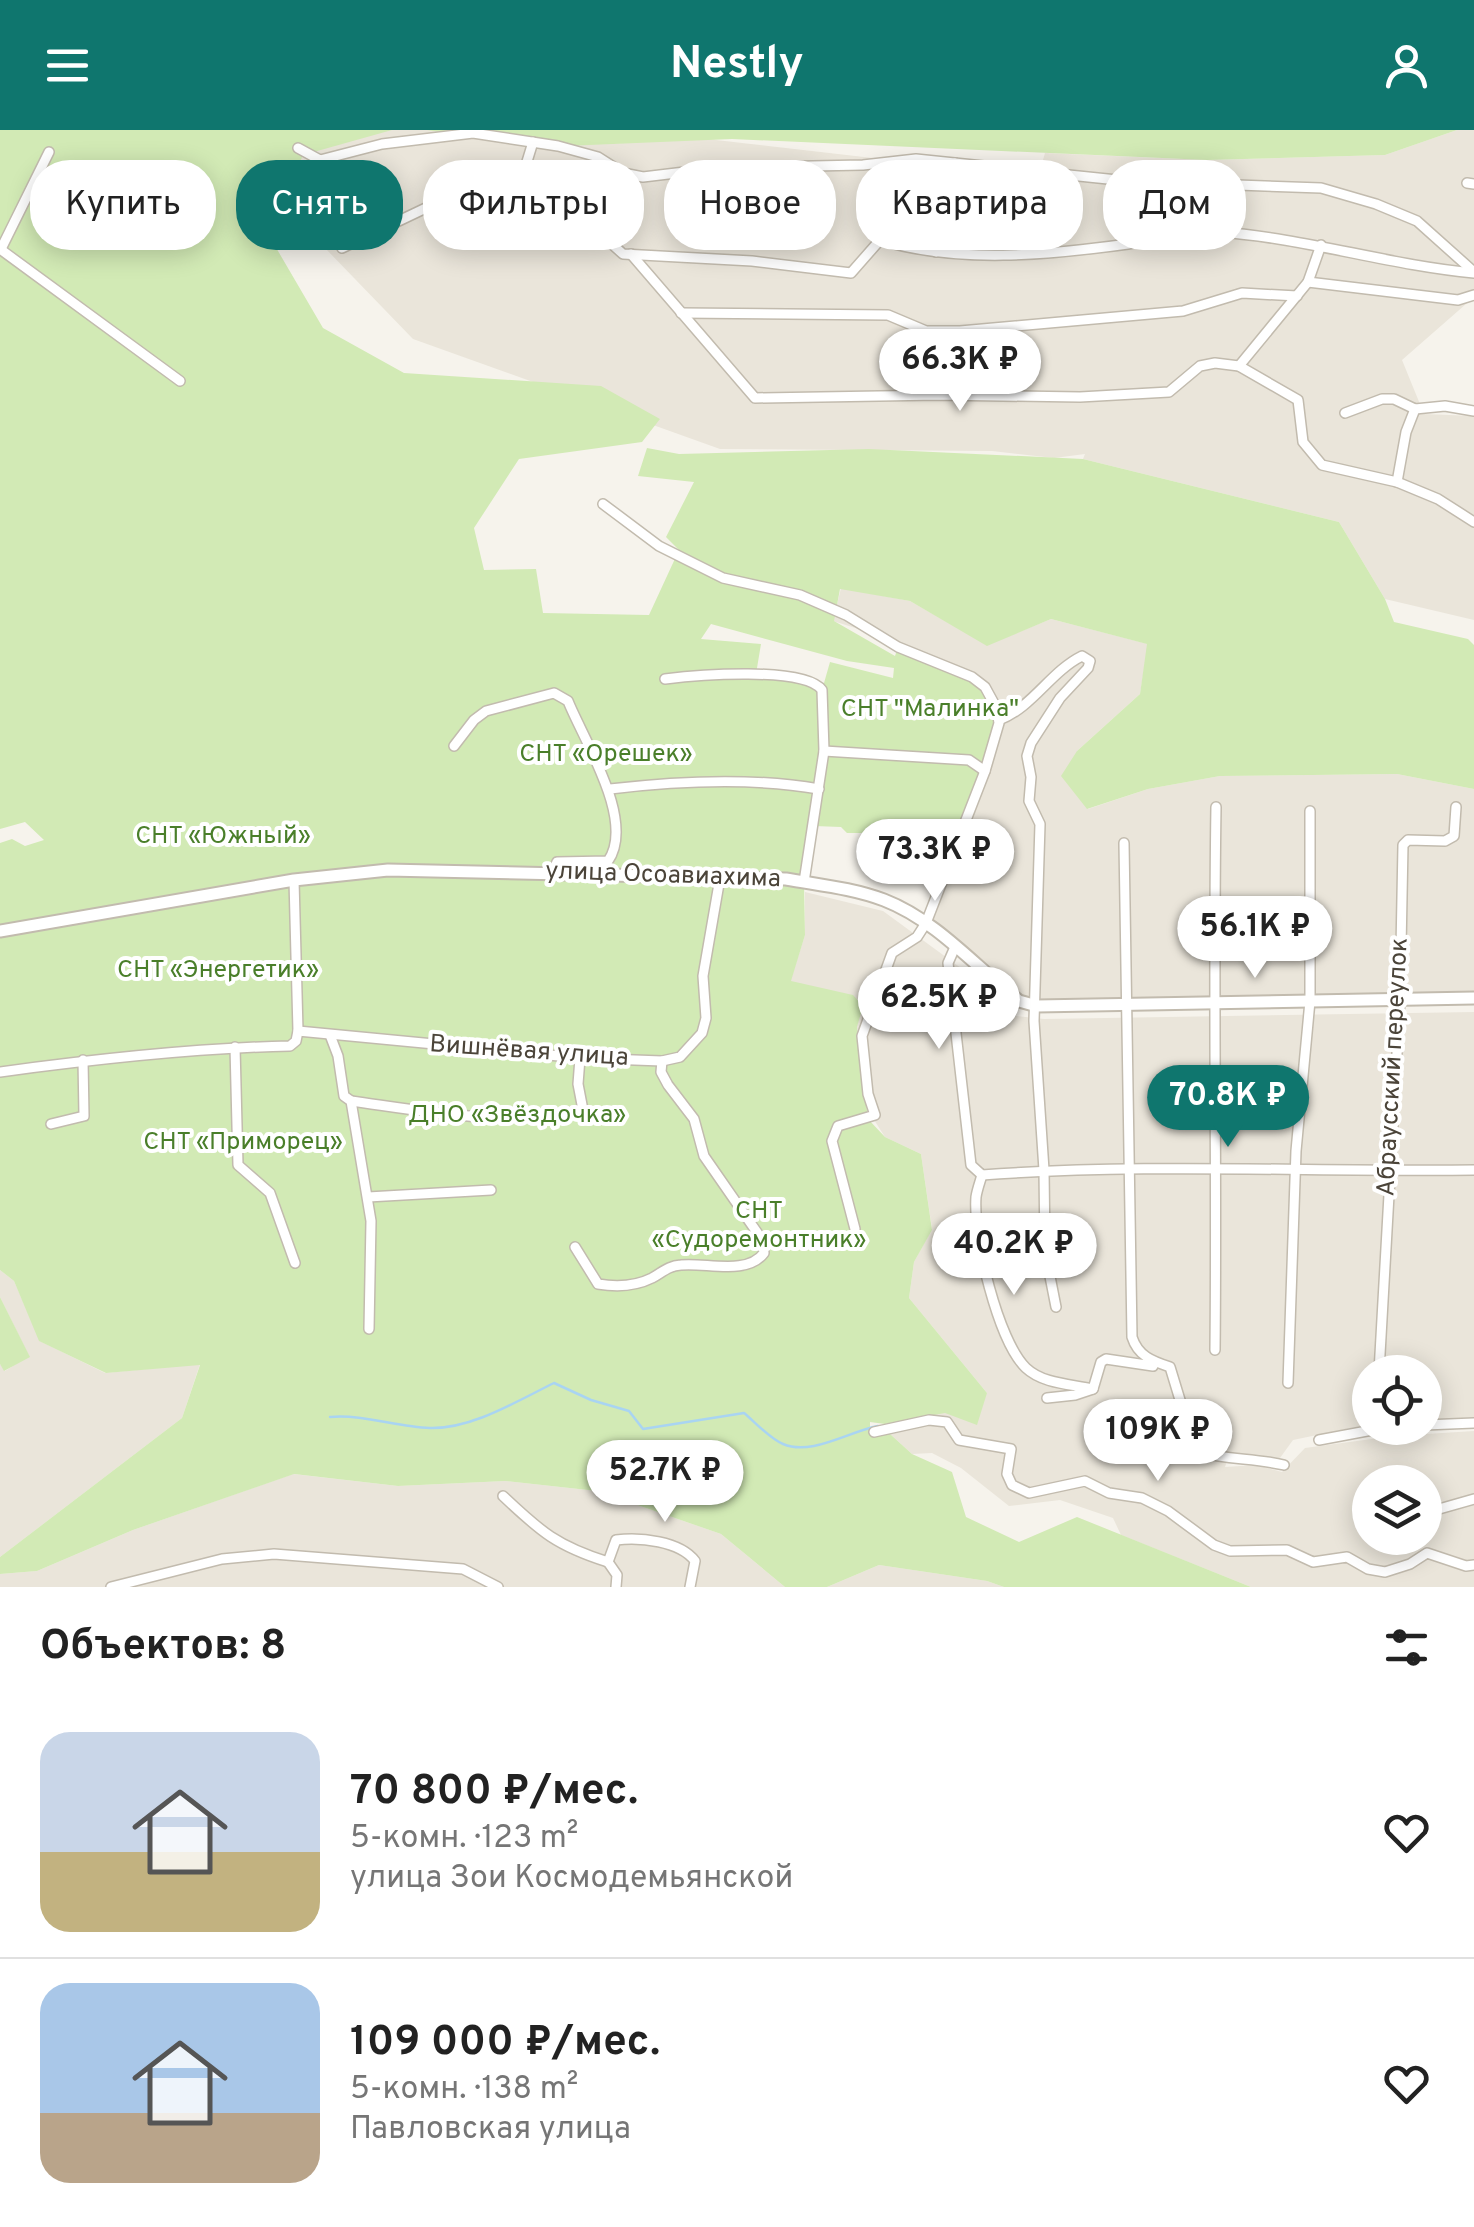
<!DOCTYPE html>
<html lang="ru">
<meta charset="utf-8">
<style>
body{margin:0;font-family:Overpass,sans-serif;background:#f6f6f6;color:#222;height:100vh;display:flex;flex-direction:column;font-size:38px;white-space:nowrap}
*{box-sizing:border-box;margin:0}
p{font-size:32px;color:#767676}
.icon{flex:none;width:55px;height:55px;fill:none;stroke:currentColor;stroke-width:2;stroke-linecap:round;stroke-linejoin:round}
.map{position:relative;height:1457px;overflow:hidden}
.drawer{display:flex;flex-direction:column;background:#fff;flex:1}
.drawer>*{flex:none}
.guide{position:absolute;left:30px;top:30px;width:1415px;height:90px;display:flex;gap:20px}
.tools{position:absolute;left:1352px;top:1225px;display:grid;gap:20px}
.tools a{display:grid;place-items:center;width:90px;height:90px;border-radius:50%;background:#fff;box-shadow:0 5px 25px #0003;font-size:50px}
.price{position:absolute;translate:-50% -85px;padding:0 22px;border-radius:35px;background:#fff;color:#222;font-size:32px;line-height:65px;filter:drop-shadow(0 2px 5px #0008)}
.price::after{content:'';position:absolute;left:50%;top:60px;width:30px;height:22px;margin-left:-15px;background:inherit;clip-path:polygon(0 0,100% 0,50% 100%)}
.price.selected{background:#0f766e;color:#fff}
ul{padding:0;list-style:none}
li{display:flex;align-items:center;gap:30px;height:250px;padding:0 40px}
li+li{border-top:2px solid #e0e0e0}
li span{display:grid;place-items:center;flex:none;width:280px;height:200px;border-radius:30px;color:#555}
li>.icon{margin-inline-start:auto}
span .icon{width:120px;height:120px;fill:#fffc;stroke-width:1}
li b{font-size:42px}
h2{display:flex;justify-content:space-between;align-items:center;height:120px;padding:0 40px;font-size:42px}
.chip{padding:0 35px;border-radius:40px;background:#fff;box-shadow:0 5px 25px #0003;font-size:35px;line-height:90px}
.chip.selected{background:#0f766e;color:#fff}
header{display:flex;justify-content:space-between;align-items:center;height:130px;padding:0 40px;background:#0f766e;color:#fff;font-size:45px;font-weight:700}
.map>svg:first-child{display:block}
.residential{fill:#eae5da;fill-rule:evenodd}
.green{fill:#d2eab5;fill-rule:evenodd}
.lines{fill:none;stroke-linecap:round;stroke-linejoin:round}
.stream{stroke:#a9d4f2;stroke-width:2.5}
.minor-casing{stroke:#c2bbae;stroke-width:12}
.tertiary-casing{stroke:#c2bbae;stroke-width:15}
.minor{stroke:#fff;stroke-width:9}
.tertiary{stroke:#fff;stroke-width:11}
.labels{text-anchor:middle;dominant-baseline:central;stroke-width:8;stroke-linejoin:round;paint-order:stroke}
.park-label{font-size:25px;fill:#4a7f2a;stroke:#fff}
.street-label{font-size:25px;fill:#4b4439;stroke:#fff}
</style>
<header><svg class="icon" aria-label="menu" viewBox="0 0 24 24"><path d="M4 6h16M4 12h16M4 18h16"/></svg>Nestly<svg class="icon" aria-label="person" viewBox="0 0 24 24"><circle cx="12" cy="8" r="4"/><path d="M4 21q1-7 8-7t8 7"/></svg></header>
<div class="map">
<svg width="1474" height="1457" viewBox="0 0 1474 1457">
<rect width="100%" height="100%" fill="#f6f3ec"/>
<g class="residential">
<polygon points="288,0 629,0 1038,47 1045,23 1207,30 1385,25 1457,0 1474,0 1474,167 1402,230 1424,284 1474,286 1474,490 1385,469 1339,392 1083,329 1085,324 1054,328 992,321 720,319 413,209 325,118"/>
<polygon points="841,458 910,471 987,515 1051,489 1148,514 1140,564 1077,621 1088,679 1148,659 1220,646 1397,644 1474,659 1474,864 1059,871 1029,868 1010,859 931,789 983,661 1004,594 993,565 976,545 897,511 833,491"/>
<path d="M805,762L883,781L965,841L1016,886L1044,889L1474,882V1289L1425,1291V1242H1370V1294L1293,1310L1280,1328L1229,1325L1225,1337L1256,1335L1282,1342L1305,1318L1394,1306L1474,1301V1457H1251L1121,1405L1113,1388L1060,1370L1009,1376L961,1338L932,1323L912,1324L890,1304L894,1292L945,1282L987,1263L909,1168L914,1132L932,1099L921,1024L885,1007L867,979L857,897L790,852L805,805ZM1370,1352H1425V1408H1370Z"/>
<polygon points="0,1140 14,1151 40,1211 105,1243 200,1234 182,1288 0,1427 0,1234 5,1241 29,1226 0,1167"/>
<polygon points="293,1344 398,1356 505,1351 597,1361 721,1404 785,1457 0,1457 0,1444 37,1441 133,1400"/>
<polygon points="879,1435 987,1451 1004,1457 827,1457"/>
</g>
<g class="green">
<path d="M0,0H392L303,25L278,81L271,109L323,198L404,243L601,256L660,289L642,312L519,329L474,398L484,440L536,439L543,483L649,485L679,420L666,407L694,352L638,346L647,318L679,324L869,319L1083,329L1339,392L1385,469L1394,492L1468,509L1474,515V659L1397,644L1220,646L1148,659L1087,679L1061,646L1077,621L1140,564L1147,514L1051,489L987,516L910,471L840,459L834,491L895,526L898,517L985,557L999,593L956,716L911,703H847L841,697L814,696L804,752L805,805L791,851L853,865L863,876L857,897L868,989L885,1007L921,1024L932,1100L914,1132L909,1168L987,1263L977,1295L945,1283L885,1294L870,1292V1304H890L912,1324L952,1342L966,1387L1019,1412L1077,1387L1251,1457H1004L987,1451L879,1435L827,1457H785L721,1404L597,1361L505,1351L398,1356L294,1344L133,1400L37,1441L0,1444V1427L182,1288L200,1235L106,1243L39,1211L14,1151L0,1140V713L12,709L25,716L44,710L25,692L0,699ZM711,494L847,531L894,538L893,548L830,532L824,553L819,554L756,544L761,514L701,509Z"/>
<polygon points="427,0 1457,0 1385,25 1207,30 732,9 541,17"/>
<polygon points="0,1167 30,1227 4,1241 0,1234"/>
</g>
<g class="lines">
<path class="stream" d="M330,1287C364,1284 396,1297 430,1298C472,1299 517,1271 554,1253L591,1270L629,1281L643,1299L744,1283C755,1292 770,1309 783,1314C812,1326 847,1302 878,1296"/>
<defs>
<g id="minor">
<polyline points="298,18 320,30 382,14 473,3 558,16 598,27 623,43 643,47 718,38 863,35 916,29 1127,51 1321,58 1376,74 1417,91 1474,142"/>
<polyline points="515,48 525,38 533,12"/>
<polyline points="1467,53 1474,54"/>
<path d="M342,118L495,45L531,51L552,60L623,124L752,131L851,143L880,110C958,134 1048,125 1128,114C1157,110 1190,101 1219,102C1305,108 1388,135 1474,143"/>
<polyline points="0,119 180,251"/>
<polyline points="1,119 49,22"/>
<polyline points="936,122 930,88 955,33"/>
<polyline points="631,124 755,268 938,265 1080,267 1169,262 1200,236 1215,233 1239,236 1298,270 1303,312 1322,335 1397,352 1438,369 1474,392"/>
<polyline points="1308,152 1458,170 1474,165"/>
<polyline points="681,183 888,185 926,201 960,201 1183,181 1242,163 1297,166"/>
<polyline points="1239,236 1308,152 1321,115"/>
<polyline points="1345,283 1382,269 1394,269 1415,279 1445,276 1474,281"/>
<polyline points="1397,352 1406,302 1415,279"/>
<polyline points="603,374 659,416 723,448 800,465 846,485 898,517 972,547 985,557 997,579 999,593 985,641 926,793 917,807 892,823 862,906 868,964 875,985 838,996 832,1011 855,1099"/>
<path d="M665,549C696,545 804,536 822,560L824,621L804,752"/>
<path d="M999,590C1033,577 1050,542 1082,526L1090,531L1088,538L1060,568L1031,613L1027,626L1031,647L1029,671L1040,694L1034,891L1044,1040L1045,1121L1056,1177"/>
<path d="M454,616L474,590L486,581L554,563L568,571C584,611 636,691 608,731L557,732L553,742"/>
<polyline points="824,621 969,630 985,641"/>
<path d="M610,659C678,651 751,647 819,659"/>
<path d="M1124,713L1132,1207C1138,1226 1152,1231 1170,1237L1187,1293L1199,1322C1227,1330 1255,1328 1284,1335"/>
<path d="M955,817L948,833L971,1035L982,1045C1146,1033 1310,1042 1474,1040"/>
<polyline points="298,901 580,928 662,931 680,927 702,903 706,888 703,846 720,748"/>
<polyline points="330,905 338,926 344,966 351,971 371,1091 369,1199"/>
<polyline points="235,917 238,1035 270,1063 295,1133"/>
<path d="M0,942C96,929 193,918 290,916L296,911L298,901L294,750"/>
<path d="M351,971C430,982 504,997 583,980L578,954L580,928"/>
<polyline points="51,994 84,986 83,930"/>
<path d="M982,1045C980,1052 977,1060 976,1067C973,1107 998,1211 1026,1238C1043,1254 1071,1254 1093,1259"/>
<polyline points="368,1067 491,1060"/>
<path d="M575,1117L598,1154C616,1157 636,1156 652,1148C663,1142 668,1136 681,1135C705,1132 747,1146 764,1123L763,1111L704,1026L694,989L668,955L661,942L662,931"/>
<path d="M1215,1220C1217,1039 1213,858 1216,677"/>
<polyline points="1379,1242 1400,870 1403,715 1408,710 1445,711 1454,706 1456,677"/>
<polyline points="1288,1253 1296,1021 1310,871 1310,681"/>
<polyline points="1047,1268 1075,1265 1093,1259 1101,1232 1106,1229 1153,1236 1155,1232"/>
<polyline points="1425,1295 1474,1293"/>
<polyline points="874,1302 929,1290 947,1292 959,1310 1011,1319 1007,1344 1012,1355 1029,1363 1085,1351 1109,1363 1142,1368 1168,1381 1214,1415 1230,1421 1287,1420 1313,1432 1347,1427 1368,1439 1385,1442 1410,1434 1427,1423 1466,1436 1474,1435"/>
<polyline points="1319,1310 1383,1298"/>
<path d="M503,1366C541,1402 557,1416 608,1432"/>
<polyline points="1425,1383 1474,1369"/>
<path d="M608,1432L616,1410C640,1407 680,1411 695,1431L690,1457"/>
<polyline points="608,1432 617,1445 616,1457"/>
<polyline points="111,1457 222,1429 274,1424 463,1439 498,1457"/>
</g>
<path id="tertiary" d="M0,801L294,750L388,740L786,749C819,755 852,758 884,770C936,790 976,837 1019,871L1037,876L1474,868"/>
</defs>
<use href="#minor" class="minor-casing"/>
<use href="#tertiary" class="tertiary-casing"/>
<use href="#minor" class="minor"/>
<use href="#tertiary" class="tertiary"/>
</g>
<g class="labels">
<g class="park-label">
<text x="930" y="580">СНТ "Малинка"</text>
<text x="606" y="625">СНТ «Орешек»</text>
<text x="223" y="707">СНТ «Южный»</text>
<text x="218" y="841">СНТ «Энергетик»</text>
<text x="517" y="986">ДНО «Звёздочка»</text>
<text x="243" y="1013">СНТ «Приморец»</text>
<text x="759" y="1082">СНТ<tspan x="759" dy="29">«Судоремонтник»</tspan></text>
</g>
<g class="street-label">
<text transform="translate(663 746) rotate(2)">улица Осоавиахима</text>
<text transform="translate(529 922) rotate(4)">Вишнёвая улица</text>
<text transform="translate(1394 937) rotate(-87)">Абраусский переулок</text>
</g>
</g>
</svg>
<div class="tools">
<a><svg class="icon" aria-label="locate" viewBox="0 0 24 24"><circle cx="12" cy="12" r="6"/><path d="M12 2v4M12 18v4M2 12h4M18 12h4"/></svg></a>
<a><svg class="icon" aria-label="layers" viewBox="0 0 24 24"><path d="M12 4l9 5-9 5-9-5zM3 14l9 5 9-5"/></svg></a>
</div>
<b class="price" style="left:960px;top:284px">66.3K ₽</b>
<b class="price" style="left:935px;top:774px">73.3K ₽</b>
<b class="price" style="left:1255px;top:851px">56.1K ₽</b>
<b class="price" style="left:939px;top:922px">62.5K ₽</b>
<b class="price selected" style="left:1228px;top:1020px">70.8K ₽</b>
<b class="price" style="left:1014px;top:1168px">40.2K ₽</b>
<b class="price" style="left:1158px;top:1354px">109K ₽</b>
<b class="price" style="left:665px;top:1395px">52.7K ₽</b>
<div class="guide">
<a class="chip">Купить</a>
<a class="chip selected">Снять</a>
<a class="chip">Фильтры</a>
<a class="chip">Новое</a>
<a class="chip">Квартира</a>
<a class="chip">Дом</a>
</div>
</div>
<section class="drawer">
<h2>Объектов: 8<svg class="icon" aria-label="filters" viewBox="0 0 24 24"><path d="M4 7h16M4 17h16"/><circle cx="9" cy="7" r="2"/><circle cx="15" cy="17" r="2"/></svg></h2>
<ul>
<li><span style="background:linear-gradient(#c9d6e8 60%,#c2b280 0)"><svg class="icon" aria-label="home" viewBox="0 0 24 24"><path d="M3 11l9-7 9 7M6 9v11h12V9"/></svg></span><div><b>70 800 ₽/мес.</b><p>5-комн. · 123 m²</p><p>улица Зои Космодемьянской</p></div><svg class="icon" aria-label="heart" viewBox="0 0 24 24"><path d="M12 20l-8-8c-3-5 5-10 8-4 3-6 11-1 8 4z"/></svg></li>
<li><span style="background:linear-gradient(#a9c7e8 65%,#b9a48a 0)"><svg class="icon" aria-label="home" viewBox="0 0 24 24"><path d="M3 11l9-7 9 7M6 9v11h12V9"/></svg></span><div><b>109 000 ₽/мес.</b><p>5-комн. · 138 m²</p><p>Павловская улица</p></div><svg class="icon" aria-label="heart" viewBox="0 0 24 24"><path d="M12 20l-8-8c-3-5 5-10 8-4 3-6 11-1 8 4z"/></svg></li>
</ul>
</section>
